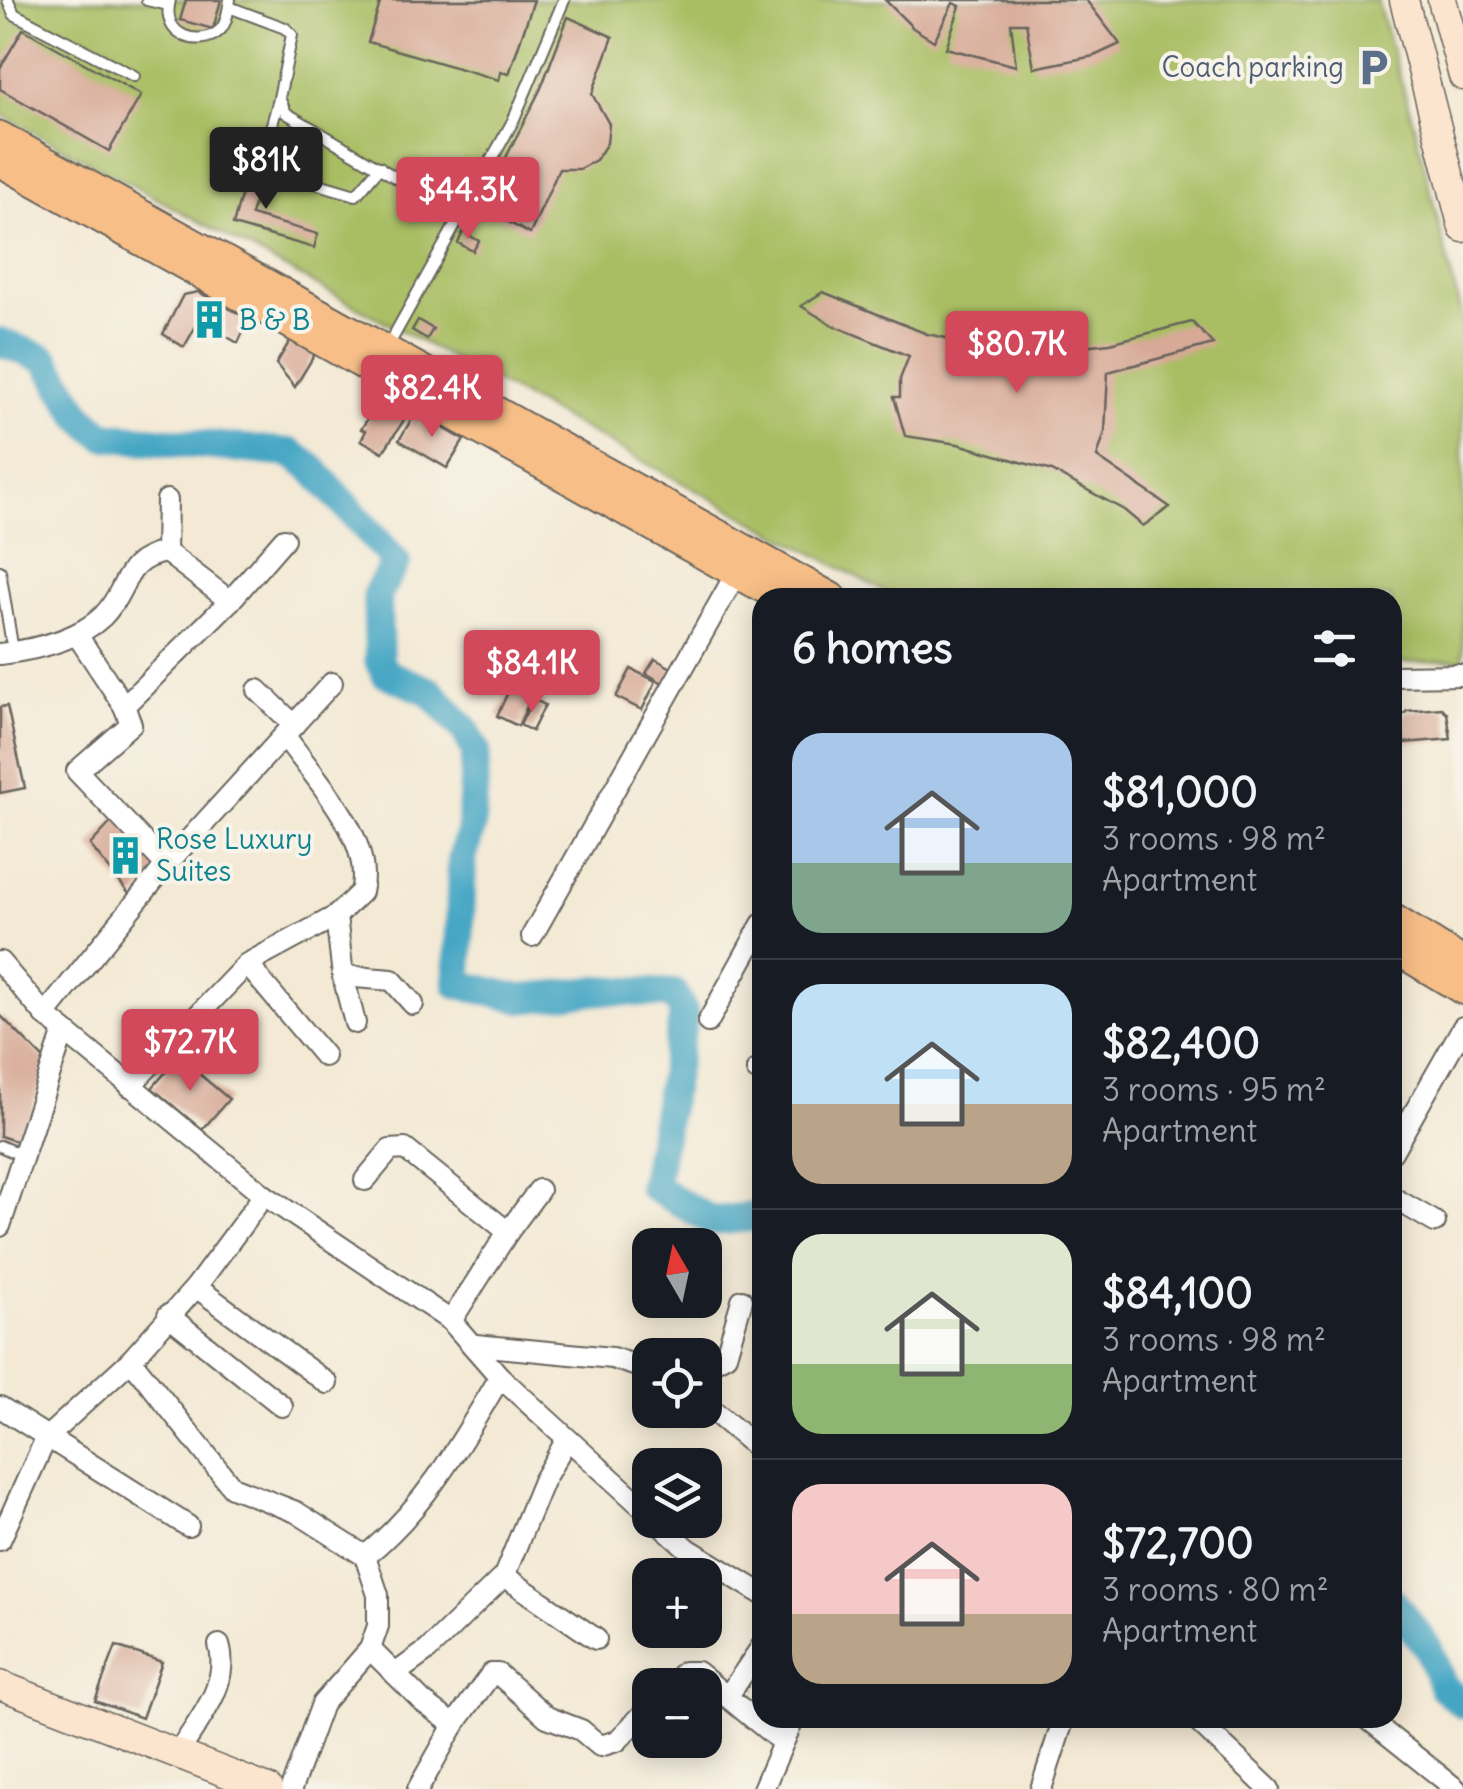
<!DOCTYPE html>
<meta charset="utf-8">
<style>
body{margin:0;font-family:Delius,sans-serif;background:#242831;color:#f1f3f6;height:100vh;display:flex;flex-direction:column;font-size:38px;white-space:nowrap}
*{box-sizing:border-box;margin:0}
p{font-size:32px;color:#9ea1a6}
.icon{flex:none;width:55px;height:55px;fill:none;stroke:currentColor;stroke-width:2;stroke-linecap:round;stroke-linejoin:round}
.map{position:relative;flex:1;overflow:hidden}
.panel{position:absolute;left:752px;top:588px;width:650px;height:1140px;display:flex;flex-direction:column;background:#171b24;border-radius:30px;box-shadow:0 5px 25px #0003}
.panel>*{flex:none}
.needle{width:65px;rotate:351deg}
.fabs{position:absolute;left:632px;top:1228px;display:grid;gap:20px}
.fabs a{display:grid;place-items:center;width:90px;height:90px;border-radius:20px;background:#171b24;box-shadow:0 5px 25px #0003;font-size:50px}
.price{position:absolute;translate:-50% -85px;padding:0 22px;border-radius:10px;background:#d1495b;color:#fff;font-size:32px;line-height:65px;filter:drop-shadow(0 2px 5px #0008)}
.price::after{content:'';position:absolute;left:50%;top:60px;width:30px;height:22px;margin-left:-15px;background:inherit;clip-path:polygon(0 0,100% 0,50% 100%)}
.price.on{background:#222;color:#fff}
ul{padding:0;list-style:none}
li{display:flex;align-items:center;gap:30px;height:250px;padding:0 40px}
li+li{border-top:2px solid #363941}
li span{display:grid;place-items:center;flex:none;width:280px;height:200px;border-radius:30px;color:#555}
li>.icon{margin-inline-start:auto}
span .icon{width:120px;height:120px;fill:#fffc;stroke-width:1}
li b{font-size:42px}
h2{display:flex;justify-content:space-between;align-items:center;height:120px;padding:0 40px;font-size:42px}
.map>svg:first-child{display:block}
.green{fill:#a9be63;stroke:#626d40;stroke-width:2.5}
.lines{fill:none;stroke-linecap:round;stroke-linejoin:round}
.river{stroke:#44a6c4;stroke-width:30}
.building{fill:#d7a996}
.lane-casing{stroke:#67645c;stroke-width:14}
.street-casing{stroke:#67645c;stroke-width:24}
.secondary-casing{stroke:#67645c;stroke-width:31}
.primary-casing{stroke:#67645c;stroke-width:34}
.lane{stroke:#fff;stroke-width:10}
.street{stroke:#fff;stroke-width:20}
.secondary{stroke:#fce5cf;stroke-width:28}
.primary{stroke:#f7be87;stroke-width:30}
.labels{text-anchor:middle;dominant-baseline:central;stroke-width:8;stroke-linejoin:round;paint-order:stroke}
.service-label{font-size:28px;fill:#4e5e75;stroke:#f7f3e8;text-anchor:end}
.culture-label{font-size:28px;fill:#0d838f;stroke:#f7f3e8;text-anchor:start}
</style>
<div class="map">
<svg width="1463" height="1789" viewBox="0 0 1463 1789">
<rect width="100%" height="100%" fill="#f7f3e8"/>
<filter id="ink" filterUnits="userSpaceOnUse"><feTurbulence type="fractalNoise" baseFrequency=".01" numOctaves="2"/><feDisplacementMap in="SourceGraphic" scale="20" xChannelSelector="R" yChannelSelector="G"/><feConvolveMatrix kernelMatrix="1 2 1 2 8 2 1 2 1" color-interpolation-filters="sRGB"/></filter>
<filter id="wash" filterUnits="userSpaceOnUse"><feTurbulence type="fractalNoise" baseFrequency=".0048" numOctaves="4" result="noise"/><feDisplacementMap in="SourceGraphic" scale="40" xChannelSelector="R" yChannelSelector="G"/><feGaussianBlur stdDeviation="2.25" result="paint"/><feColorMatrix in="noise" values="0 0 0 0 0 0 0 0 0 0 0 0 0 0 0 0 0 1.4 0 .05"/><feComposite in="paint" operator="in"/></filter>
<g filter="url(#wash)">
<rect width="100%" height="100%" fill="#f3e9d4"/>
<polygon class="green" points="0,0 1377,0 1416,131 1463,323 1463,660 1393,663 1392,598 894,597 0,114"/>
<g class="lines">
<g class="river">
<polyline points="0,342 45,359 81,417 104,436 291,453 313,469 396,562 377,594 379,661 385,673 431,692 465,730 476,751 471,828 462,859 458,984 522,999 602,990 674,994 684,1013 653,1187 712,1221 762,1216"/>
<polyline points="1392,1601 1428,1648 1443,1687 1463,1704"/>
</g>
</g>
<g id="blocks">
<g class="building">
<polygon points="186,0 221,0 213,29 180,20"/>
<polygon points="381,0 534,0 509,74 501,72 499,80 368,42"/>
<polygon points="885,0 1086,0 1120,44 1094,56 1034,68 1026,23 1011,23 1016,66 946,48 960,6 953,3 934,41 913,28"/>
<polygon points="568,17 613,37 592,94 609,124 607,143 596,160 579,169 559,169 530,234 481,207 541,88"/>
<polygon points="23,29 141,95 109,151 0,89 0,68"/>
<polygon points="251,159 266,163 251,215 318,234 314,248 233,225"/>
<polygon points="463,232 479,241 473,251 458,243"/>
<polygon points="198,292 249,319 238,343 199,321 184,347 163,334 183,295"/>
<polygon points="823,292 927,334 989,347 1045,350 1110,343 1192,322 1213,344 1108,372 1105,432 1097,457 1170,507 1143,526 1124,510 1052,471 958,444 905,436 894,397 900,397 900,379 909,356 834,326 801,306"/>
<polygon points="418,320 433,329 427,339 412,330"/>
<polygon points="291,339 315,354 295,387 276,364"/>
<polygon points="378,391 410,411 383,452 361,440 366,431 361,429 373,411 369,408"/>
<polygon points="416,412 464,440 447,468 399,440"/>
<polygon points="655,659 675,670 666,685 646,673"/>
<polygon points="631,669 656,681 642,710 616,697"/>
<polygon points="510,688 531,698 518,726 497,716"/>
<polygon points="533,699 545,705 532,731 520,725"/>
<polygon points="7,706 25,788 0,793 0,707"/>
<polygon points="1442,708 1447,713 1451,739 1404,743 1401,717 1407,711"/>
<polygon points="117,816 162,865 134,900 90,845"/>
<polygon points="0,1015 47,1062 22,1143 0,1136"/>
<polygon points="179,1057 229,1099 202,1130 152,1088"/>
<polygon points="116,1646 162,1662 142,1718 95,1701"/>
</g>
</g>
</g>
<g filter="url(#ink)">
<use href="#blocks" fill-opacity="0" stroke="#67645c" stroke-width="2.5"/>
<g class="lines">
<defs>
<g id="lane">
<polyline points="8,0 14,14 134,76"/>
<polyline points="147,0 169,5"/>
<path d="M170,0C160,38 201,47 219,31C227,24 228,10 230,0"/>
<polyline points="229,7 285,28 292,35 279,98 286,113 463,217"/>
<polyline points="279,99 265,150 291,176 356,195 380,167"/>
<polyline points="387,348 513,121 564,0"/>
<polyline points="0,571 13,651"/>
<polyline points="0,1146 23,1156"/>
</g>
<g id="street">
<polyline points="166,552 230,601"/>
<polyline points="77,635 124,706"/>
<path d="M0,654C33,650 78,640 103,616C129,590 121,560 166,552L167,500"/>
<polyline points="1392,676 1463,675"/>
<polyline points="258,690 294,725"/>
<polyline points="166,865 77,771 131,724 124,706 230,601 284,539"/>
<polyline points="336,916 343,976 392,980 413,1004"/>
<polyline points="532,936 737,572"/>
<polyline points="0,962 45,1015 264,1195 451,1321 500,1377 650,1514"/>
<polyline points="247,964 324,1056"/>
<polyline points="343,976 355,1023"/>
<polyline points="45,1015 166,865 332,683"/>
<polyline points="708,1022 762,924"/>
<polyline points="757,1070 762,1073"/>
<path d="M130,1086L247,964L336,916L361,892C375,838 313,777 285,736"/>
<polyline points="1392,1152 1463,1027"/>
<polyline points="365,1180 390,1150 405,1149 508,1232 451,1321"/>
<polyline points="1392,1197 1435,1222"/>
<polyline points="0,1226 64,1031"/>
<polyline points="508,1232 539,1190"/>
<polyline points="196,1287 327,1383"/>
<polyline points="168,1315 282,1406"/>
<polyline points="476,1345 612,1358 650,1370"/>
<polyline points="131,1360 232,1487 296,1512 365,1556 378,1595 378,1626 370,1649 322,1704 291,1789"/>
<polyline points="705,1366 726,1355 742,1300"/>
<polyline points="705,1404 762,1452"/>
<polyline points="0,1407 188,1526"/>
<polyline points="656,1520 688,1549 762,1594"/>
<polyline points="0,1540 46,1438 131,1360 196,1287 264,1195"/>
<path d="M365,1556C425,1508 461,1443 500,1377"/>
<polyline points="504,1576 596,1639"/>
<polyline points="370,1649 423,1702 454,1725 418,1789"/>
<polyline points="395,1674 428,1650 504,1576 543,1481 567,1439"/>
<polyline points="672,1685 684,1672 697,1672 782,1742"/>
<polyline points="728,1696 762,1646"/>
<polyline points="1194,1718 1269,1789"/>
<polyline points="1367,1718 1456,1789"/>
<polyline points="454,1725 491,1674 498,1674 547,1717 581,1730 600,1746 617,1741 650,1707"/>
<path d="M177,1755C197,1722 231,1685 219,1645"/>
<polyline points="763,1789 794,1718"/>
<polyline points="1041,1789 1064,1718"/>
</g>
<g id="secondary">
<polyline points="1404,0 1463,228"/>
<polyline points="1442,0 1463,76"/>
<polyline points="0,1685 268,1789"/>
</g>
<g id="primary">
<polyline points="0,137 831,598"/>
<polyline points="0,161 783,598"/>
<polyline points="1392,919 1463,963"/>
<polyline points="1392,946 1463,989"/>
</g>
</defs>
<use href="#lane" class="lane-casing"/>
<use href="#street" class="street-casing"/>
<use href="#secondary" class="secondary-casing"/>
<use href="#primary" class="primary-casing"/>
<use href="#lane" class="lane"/>
<use href="#street" class="street"/>
<use href="#secondary" class="secondary"/>
<use href="#primary" class="primary"/>
</g>
</g>
<defs>
<symbol id="parking-bare" viewBox="-9 -9 18 18"><path d="M-3.5-5.5H1a3.5 3.5 0 0 1 0 7H-1V5.5H-3.5ZM-1-3.4V-.6H.8a1.4 1.4 0 0 0 0-2.8Z" fill="#5c6f8a" stroke="#f7f3e8" stroke-width="2.5" paint-order="stroke"/></symbol>
<symbol id="building-bare" viewBox="-9 -9 18 18"><path d="M-4-6H4V6H1V3H-1V6H-4ZM-2.5-4.3h1.7v1.8h-1.7ZM.8-4.3h1.7v1.8H.8ZM-2.5-1h1.7V.8h-1.7ZM.8-1h1.7V.8H.8Z" fill="#0f9aa8" stroke="#f7f3e8" stroke-width="2.5" paint-order="stroke"/></symbol>
</defs>
<g fill-rule="evenodd">
<use href="#parking-bare" x="1346" y="40" width="55" height="55"/>
<use href="#building-bare" x="182" y="292" width="55" height="55"/>
<use href="#building-bare" x="98" y="828" width="55" height="55"/>
</g>
<g class="labels">
<g class="service-label">
<text x="1344" y="67">Coach parking</text>
</g>
<g class="culture-label">
<text x="239" y="320">B &amp; B</text>
<text x="156" y="839">Rose Luxury<tspan x="156" dy="32">Suites</tspan></text>
</g>
</g>
</svg>
<div class="fabs">
<a><svg class="needle" viewBox="-14 -14 28 28"><path d="M0-13l5 13h-10z" fill="#e53935"/><path d="M0 13l5-13h-10z" fill="#9ea1a6"/></svg></a>
<a><svg class="icon" aria-label="locate" viewBox="0 0 24 24"><circle cx="12" cy="12" r="6"/><path d="M12 2v4M12 18v4M2 12h4M18 12h4"/></svg></a>
<a><svg class="icon" aria-label="layers" viewBox="0 0 24 24"><path d="M12 4l9 5-9 5-9-5zM3 14l9 5 9-5"/></svg></a>
<a>+</a>
<a>−</a>
</div>
<b class="price on" style="left:266px;top:212px">$81K</b>
<b class="price" style="left:468px;top:242px">$44.3K</b>
<b class="price" style="left:1017px;top:396px">$80.7K</b>
<b class="price" style="left:432px;top:440px">$82.4K</b>
<b class="price" style="left:532px;top:715px">$84.1K</b>
<b class="price" style="left:190px;top:1094px">$72.7K</b>
<section class="panel">
<h2>6 homes<svg class="icon" aria-label="filters" viewBox="0 0 24 24"><path d="M4 7h16M4 17h16"/><circle cx="9" cy="7" r="2"/><circle cx="15" cy="17" r="2"/></svg></h2>
<ul>
<li><span style="background:linear-gradient(#a9c7e8 65%,#7fa58c 0)"><svg class="icon" aria-label="home" viewBox="0 0 24 24"><path d="M3 11l9-7 9 7M6 9v11h12V9"/></svg></span><div><b>$81,000</b><p>3 rooms · 98 m²</p><p>Apartment</p></div></li>
<li><span style="background:linear-gradient(#bfe0f5 60%,#b9a48a 0)"><svg class="icon" aria-label="home" viewBox="0 0 24 24"><path d="M3 11l9-7 9 7M6 9v11h12V9"/></svg></span><div><b>$82,400</b><p>3 rooms · 95 m²</p><p>Apartment</p></div></li>
<li><span style="background:linear-gradient(#dfe7d0 65%,#8fb573 0)"><svg class="icon" aria-label="home" viewBox="0 0 24 24"><path d="M3 11l9-7 9 7M6 9v11h12V9"/></svg></span><div><b>$84,100</b><p>3 rooms · 98 m²</p><p>Apartment</p></div></li>
<li><span style="background:linear-gradient(#f6c9c9 65%,#b9a48a 0)"><svg class="icon" aria-label="home" viewBox="0 0 24 24"><path d="M3 11l9-7 9 7M6 9v11h12V9"/></svg></span><div><b>$72,700</b><p>3 rooms · 80 m²</p><p>Apartment</p></div></li>
</ul>
</section>
</div>
